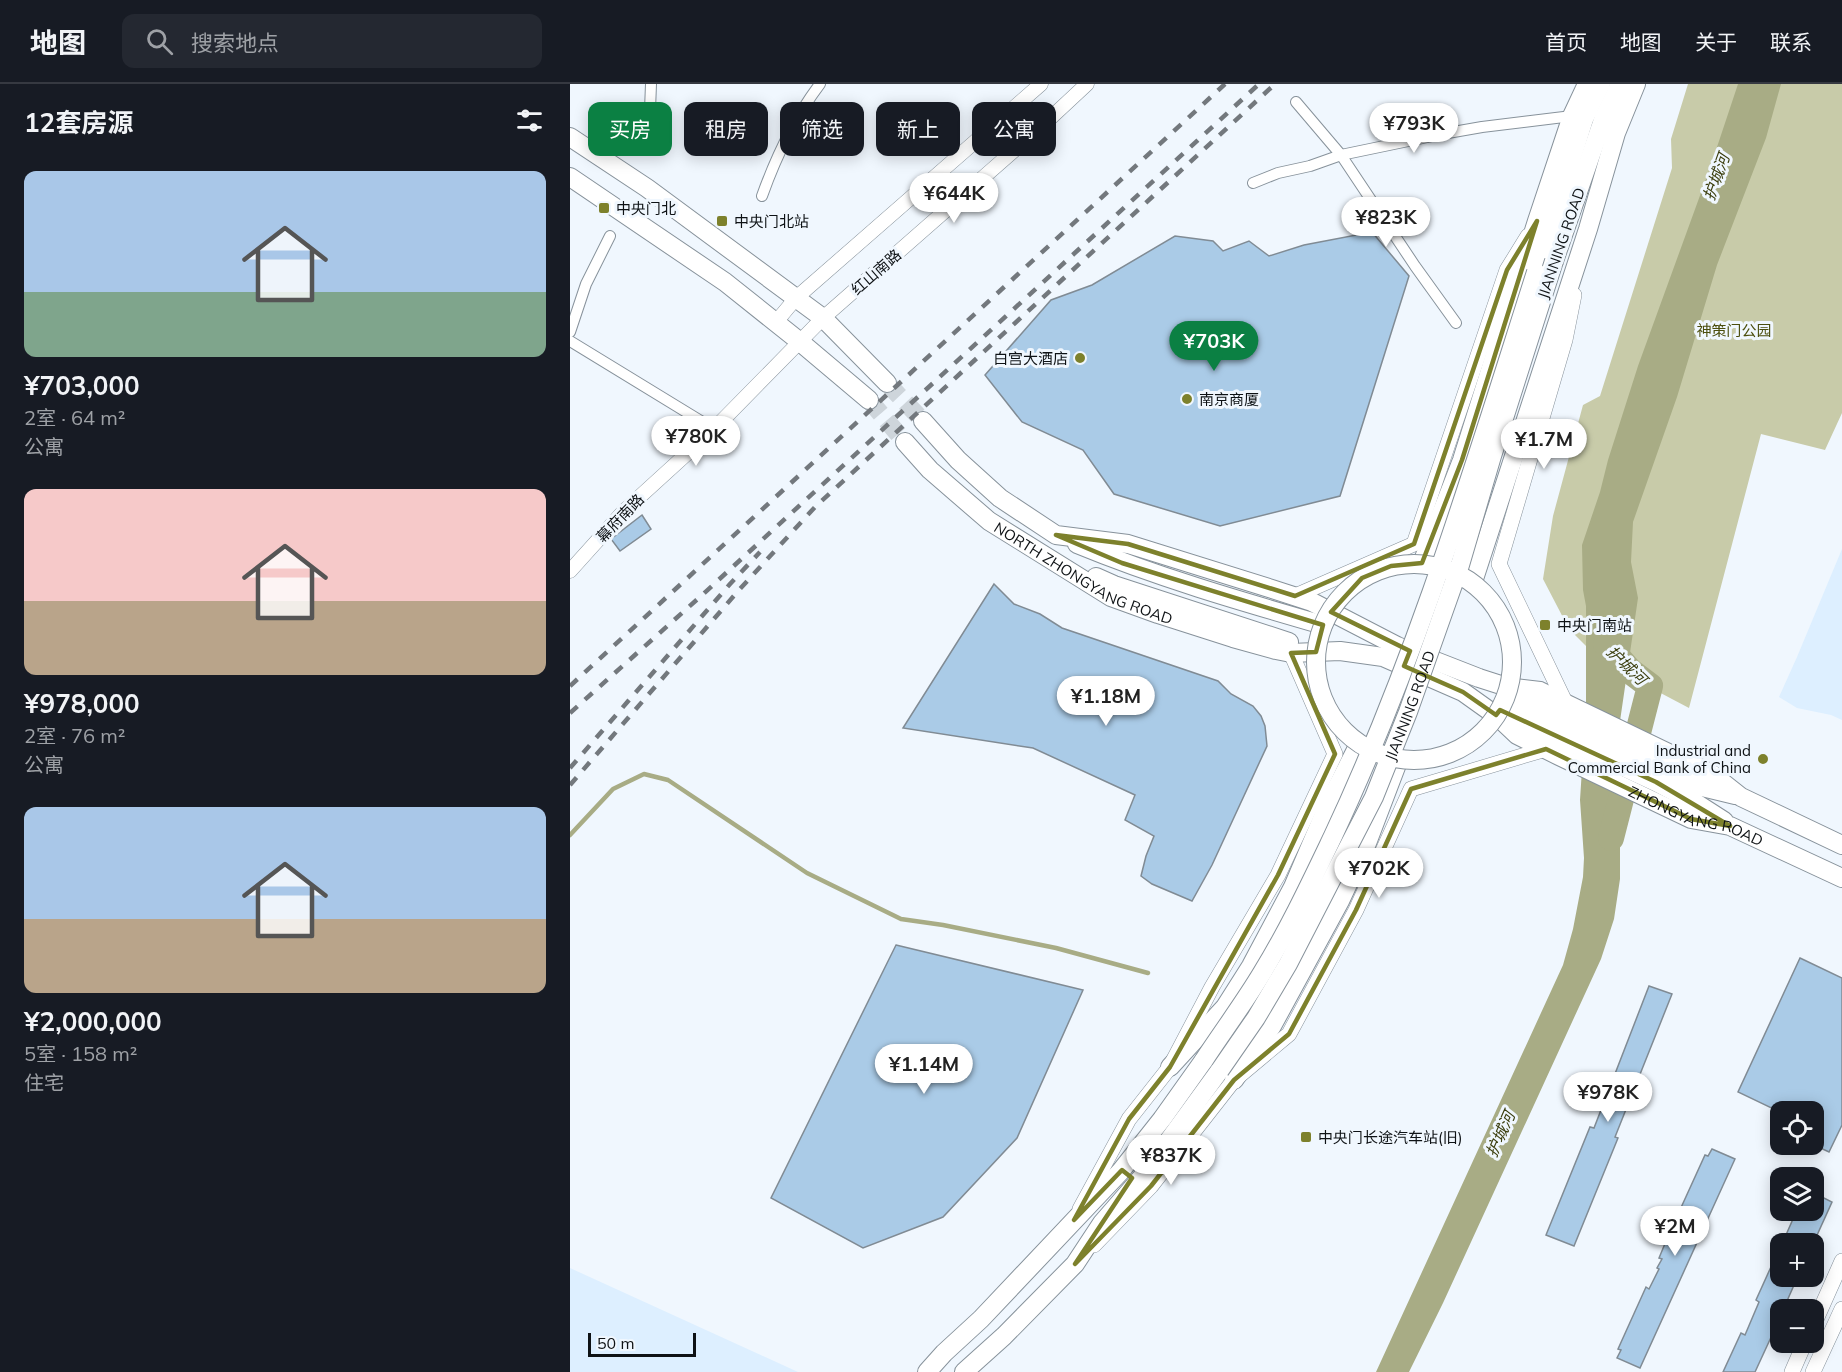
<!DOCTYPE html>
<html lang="zh">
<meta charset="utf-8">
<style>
body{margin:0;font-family:Mulish,"Noto Sans SC",sans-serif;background:#242831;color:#f1f3f6;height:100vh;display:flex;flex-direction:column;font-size:22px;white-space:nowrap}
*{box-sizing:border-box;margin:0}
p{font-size:20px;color:#9ea1a6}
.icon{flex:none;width:33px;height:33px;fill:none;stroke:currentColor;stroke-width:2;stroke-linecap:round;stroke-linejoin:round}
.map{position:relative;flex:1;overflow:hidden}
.panel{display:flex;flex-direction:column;background:#171b24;width:570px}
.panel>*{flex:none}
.top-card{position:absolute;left:18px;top:18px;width:570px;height:54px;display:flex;gap:12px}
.fabs{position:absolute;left:1200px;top:1017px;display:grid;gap:12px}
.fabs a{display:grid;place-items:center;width:54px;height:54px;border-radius:12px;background:#171b24;box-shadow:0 3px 15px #0003;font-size:30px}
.scale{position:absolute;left:18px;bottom:15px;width:108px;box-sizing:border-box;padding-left:6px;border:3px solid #0e1215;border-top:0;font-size:16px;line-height:21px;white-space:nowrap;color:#0e1215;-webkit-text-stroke:4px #f0f7fe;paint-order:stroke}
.price{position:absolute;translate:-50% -51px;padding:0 14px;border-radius:21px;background:#fff;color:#222;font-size:20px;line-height:39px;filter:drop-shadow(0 2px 3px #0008)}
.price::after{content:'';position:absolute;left:50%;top:36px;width:18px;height:14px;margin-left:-9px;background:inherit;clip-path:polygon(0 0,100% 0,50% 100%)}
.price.current{background:#0b8043;color:#fff}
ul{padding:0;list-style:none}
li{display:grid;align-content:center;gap:12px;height:318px;padding:0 24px}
li span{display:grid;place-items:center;height:186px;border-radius:12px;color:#555}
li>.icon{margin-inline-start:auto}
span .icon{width:108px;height:108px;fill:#fffc;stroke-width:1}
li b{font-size:26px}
h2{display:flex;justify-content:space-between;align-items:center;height:72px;padding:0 24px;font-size:26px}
.pill{padding:0 21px;border-radius:12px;background:#171b24;box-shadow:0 3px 15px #0003;font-size:21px;line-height:54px}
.pill.current{background:#0b8043;color:#fff}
header{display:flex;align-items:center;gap:36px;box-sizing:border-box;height:84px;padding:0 30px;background:#171b24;border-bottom:2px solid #363941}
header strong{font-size:28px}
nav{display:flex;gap:33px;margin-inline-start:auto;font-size:21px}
.search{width:420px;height:54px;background:#242831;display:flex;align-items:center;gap:15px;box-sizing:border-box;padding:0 21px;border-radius:12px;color:#9ea1a6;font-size:22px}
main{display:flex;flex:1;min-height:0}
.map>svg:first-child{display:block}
.built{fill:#ddefff}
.green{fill:#c8cba9}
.water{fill:#a8ac85}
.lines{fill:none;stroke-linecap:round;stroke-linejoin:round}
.stream{stroke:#a8ac85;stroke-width:4.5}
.river{stroke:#a8ac85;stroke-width:26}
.building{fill:#aacbe7;stroke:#808b94;stroke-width:1.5}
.primary-tunnel{stroke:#ced5db;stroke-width:18;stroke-dasharray:18 9;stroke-linecap:butt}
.minor-casing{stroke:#87929b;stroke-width:12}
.tertiary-casing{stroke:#87929b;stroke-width:15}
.secondary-casing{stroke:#87929b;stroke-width:16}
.primary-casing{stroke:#87929b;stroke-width:20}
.minor{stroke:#fff;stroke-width:10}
.tertiary{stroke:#fff;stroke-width:14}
.secondary{stroke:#fff;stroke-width:15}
.primary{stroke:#fff;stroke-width:18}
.rail{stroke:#73787d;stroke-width:4.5;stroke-dasharray:10 10;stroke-linecap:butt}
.primary-bridge-casing{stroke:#87929b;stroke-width:20;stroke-linecap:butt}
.primary-bridge{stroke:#fff;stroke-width:18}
.marked{fill:none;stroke:#7d812c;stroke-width:4.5;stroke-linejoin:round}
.poi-dot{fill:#7d812c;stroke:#f0f7fe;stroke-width:2}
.labels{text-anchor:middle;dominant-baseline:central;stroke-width:6;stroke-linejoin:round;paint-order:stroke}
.poi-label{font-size:15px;fill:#0e1215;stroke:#f0f7fe;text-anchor:start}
.street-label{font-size:15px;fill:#0e1215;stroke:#f0f7fe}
.park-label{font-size:15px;fill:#4b4e0d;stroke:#f0f7fe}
.water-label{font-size:16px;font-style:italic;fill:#3b3e0e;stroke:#f0f7fe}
</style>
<header>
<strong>地图</strong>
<div class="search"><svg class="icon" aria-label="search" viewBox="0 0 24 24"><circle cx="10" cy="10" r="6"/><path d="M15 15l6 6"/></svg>搜索地点</div>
<nav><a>首页</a><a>地图</a><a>关于</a><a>联系</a></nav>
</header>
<main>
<section class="panel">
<h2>12套房源<svg class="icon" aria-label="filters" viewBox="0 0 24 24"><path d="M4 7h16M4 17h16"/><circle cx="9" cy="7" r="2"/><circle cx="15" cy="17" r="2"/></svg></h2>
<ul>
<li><span style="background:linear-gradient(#a9c7e8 65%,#7fa58c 0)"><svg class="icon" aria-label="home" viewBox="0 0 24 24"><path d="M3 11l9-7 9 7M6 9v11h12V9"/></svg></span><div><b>¥703,000</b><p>2室 · 64 m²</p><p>公寓</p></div></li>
<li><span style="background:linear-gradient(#f6c9c9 60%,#b9a48a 0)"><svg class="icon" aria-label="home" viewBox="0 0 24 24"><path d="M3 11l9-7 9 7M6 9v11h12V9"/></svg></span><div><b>¥978,000</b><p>2室 · 76 m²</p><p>公寓</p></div></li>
<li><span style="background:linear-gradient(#a9c7e8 60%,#b9a48a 0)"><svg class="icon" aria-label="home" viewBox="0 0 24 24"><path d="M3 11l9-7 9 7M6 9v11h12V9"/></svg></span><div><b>¥2,000,000</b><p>5室 · 158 m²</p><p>住宅</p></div></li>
</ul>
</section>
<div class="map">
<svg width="1272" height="1288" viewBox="0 0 1272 1288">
<rect width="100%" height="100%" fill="#f0f7fe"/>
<g class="built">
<polygon points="1272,465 1272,636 1261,631 1227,624 1209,613 1227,573"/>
<polygon points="0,1184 228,1288 0,1288"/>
</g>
<polygon class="green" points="1118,0 1272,0 1272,329 1255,366 1191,350 1119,624 1083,605 1073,607 1068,598 1045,586 1021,567 999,545 973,495 983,432 1013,321 1030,312 1102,84 1101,55"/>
<polygon class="water" points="1168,0 1211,0 1196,54 1147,181 1107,313 1063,438 1061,478 1068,514 1050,637 1050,795 1044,835 1031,875 873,1219 839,1288 806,1288 993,881 1003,845 1013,793 1014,774 1010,716 1016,623 1016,522 1013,506 1012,461 1030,408 1038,376 1068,282 1140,84"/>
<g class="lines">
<polyline class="stream" points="0,751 43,705 74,690 98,696 237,789 331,835 373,841 486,864 578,889"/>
<polyline class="river" points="1036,560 1060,587 1080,602 1041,754"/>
</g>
<g class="building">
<polygon points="802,148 839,192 770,412 650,442 544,410 513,366 452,338 415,291 481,216 522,201 605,152 643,157 653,167 679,157 699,172 734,161"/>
<polygon points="72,431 81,445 50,467 41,455"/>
<polygon points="424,500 444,520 470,530 492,544 648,597 661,610 683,622 691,632 695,642 697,662 642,781 622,817 582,800 571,792 576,772 584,752 555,736 565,711 463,664 333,644"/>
<polygon points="326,861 513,906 447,1054 373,1133 293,1164 201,1114"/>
<polygon points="1230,874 1272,894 1272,1041 1259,1068 1244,1061 1244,1028 1210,1028 1168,1008"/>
<polygon points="1079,902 1102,910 1045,1053 1048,1054 1004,1162 976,1151 1020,1043 1024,1044"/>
<polygon points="1142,1065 1165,1075 1070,1284 1047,1274 1051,1266 1048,1265 1076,1203 1079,1205 1089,1185 1087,1184 1092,1175 1089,1174 1099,1150 1135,1071 1138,1072"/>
<polygon points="1244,1109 1262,1118 1243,1160 1212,1160 1227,1126 1244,1126"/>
<polygon points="1210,1163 1210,1192 1228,1192 1213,1226 1210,1226 1210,1231 1203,1249 1185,1288 1153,1288 1171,1249 1175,1251 1189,1218 1186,1216"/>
</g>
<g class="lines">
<g class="primary-tunnel">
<polyline points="317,299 353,337"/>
<polyline points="299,316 335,358"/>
</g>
<defs>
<g id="minor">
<polyline points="726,18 771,71 845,182 886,239"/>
<polyline points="79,52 81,0"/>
<polyline points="683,99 708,89 740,82 771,71 872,50 912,43 1002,32"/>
<path d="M192,112C206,73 225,33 250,0"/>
<polyline points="0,248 16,200 40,152"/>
<polyline points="0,257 144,345"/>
</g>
<g id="tertiary">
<polyline points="206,238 226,214 471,0"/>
<polyline points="0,487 54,427 144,345 253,234 473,41 517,0"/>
</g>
<g id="secondary">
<polyline points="725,512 844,460 937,186 958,152"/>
<polyline points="996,620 929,480 995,256 1004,211"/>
<polyline points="510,1125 559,1035 600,983 642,903 708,791 765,670 721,569"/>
<polyline points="524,1161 581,1102 664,996 719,950 786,826 841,705 976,665"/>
<polyline points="1244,1240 1272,1177"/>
<polyline points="1222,1288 1235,1258"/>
<polyline points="1243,1288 1272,1225"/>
</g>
<g id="primary">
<polyline points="0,53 77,104 253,234 317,299"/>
<polyline points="0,93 155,198 229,257 299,316"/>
<polyline points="984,177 1034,33 1050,0"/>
<polyline points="966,188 1014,35 1031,0"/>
<polyline points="353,337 388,376 430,414 486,451 558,460 702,505 742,518 827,562 909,594 937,603 970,607 1142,690 1171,713 1272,761"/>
<path id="s1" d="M335,358L360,386L419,437L541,513L588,530L663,554L706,566L721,569L770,567L813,573L893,608L928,633L947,651L989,672L1121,735L1160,742L1272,794"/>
<path d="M507,460C587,493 670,517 753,541"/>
<polyline points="852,479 892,376 967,137 1002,32 1017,0"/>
<polyline points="526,493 544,501 719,558"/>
<polyline points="903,498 1018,145 1046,49 1066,0"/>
<polyline points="937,610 1132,703 1165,711"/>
<polyline points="930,626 1086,698 1126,719 1154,737"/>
<polyline points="600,983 655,923 681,882 723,803 758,721 789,660"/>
<polyline points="664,996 702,942 770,817 797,759 829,675"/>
<polyline points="357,1288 374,1269 411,1235 550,1088 592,1035 634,976"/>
<polyline points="394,1288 434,1252 505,1180 532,1139 572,1093 650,986"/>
</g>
</defs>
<use href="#minor" class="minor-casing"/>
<use href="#tertiary" class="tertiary-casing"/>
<use href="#secondary" class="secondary-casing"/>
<use href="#primary" class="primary-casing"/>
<use href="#minor" class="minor"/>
<use href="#tertiary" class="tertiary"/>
<use href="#secondary" class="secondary"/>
<use href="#primary" class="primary"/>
<g class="rail">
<polyline points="0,602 655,0"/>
<polyline points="0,629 131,512 689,0"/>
<polyline points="0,684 160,500 190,468"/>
<polyline points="0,701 169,506 245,423 705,0"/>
</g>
<defs>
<g id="primary-bridge">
<circle cx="844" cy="578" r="98"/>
<path d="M634,976C653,947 674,919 692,889C719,845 741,798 763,752C848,571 905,379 966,188"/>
<path id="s2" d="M650,986L686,934L718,880L804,713L838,628L890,481L922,372L984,177"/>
</g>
</defs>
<use href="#primary-bridge" class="primary-bridge-casing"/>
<use href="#primary-bridge" class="primary-bridge"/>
</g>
<path class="marked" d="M967,137L892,376L852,479L821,482L792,494L761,528L840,567L834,582L893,608L926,631L930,626L1086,698L1160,742L1121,735L976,665L841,705L786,826L719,950L664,996L581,1102L505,1180L562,1094L552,1086L504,1136L559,1035L600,983L708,791L765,670L721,569L746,568L753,541L552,479L486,451L558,460L725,512L844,460L937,186Z"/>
<g class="poi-dot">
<rect x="28" y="118" width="12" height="12" rx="3"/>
<rect x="146" y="131" width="12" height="12" rx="3"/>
<circle cx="510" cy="274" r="6"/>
<circle cx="617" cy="315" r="6"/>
<rect x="969" y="535" width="12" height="12" rx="3"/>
<circle cx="1193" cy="675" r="6"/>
<rect x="730" y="1047" width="12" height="12" rx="3"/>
</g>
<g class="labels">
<g class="poi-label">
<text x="46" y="124">中央门北</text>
<text x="164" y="137">中央门北站</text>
<text x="498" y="274" text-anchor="end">白宫大酒店</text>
<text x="629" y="315">南京商厦</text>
<text x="987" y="541">中央门南站</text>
<text x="1181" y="666" text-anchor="end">Industrial and<tspan x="1181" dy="17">Commercial Bank of China</tspan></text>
<text x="748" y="1053">中央门长途汽车站(旧)</text>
</g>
<g class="street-label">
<text transform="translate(991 159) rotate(-71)">JIANNING ROAD</text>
<text transform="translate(306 188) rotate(-41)">红山南路</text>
<text transform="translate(50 434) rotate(-46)">幕府南路</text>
<text stroke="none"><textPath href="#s1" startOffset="224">NORTH ZHONGYANG ROAD</textPath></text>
<text stroke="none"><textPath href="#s2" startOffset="412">JIANNING ROAD</textPath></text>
<text stroke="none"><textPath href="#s1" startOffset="894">ZHONGYANG ROAD</textPath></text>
</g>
<g class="park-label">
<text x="1164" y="246">神策门公园</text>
</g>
<g class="water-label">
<text transform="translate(1146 93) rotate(-70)">护城河</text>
<text transform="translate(1057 581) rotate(44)">护城河</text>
<text transform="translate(930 1050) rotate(-66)">护城河</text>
</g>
</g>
</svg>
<div class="fabs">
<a><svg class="icon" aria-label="locate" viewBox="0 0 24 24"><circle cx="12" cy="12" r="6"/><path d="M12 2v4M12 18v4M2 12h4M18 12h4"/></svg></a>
<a><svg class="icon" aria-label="layers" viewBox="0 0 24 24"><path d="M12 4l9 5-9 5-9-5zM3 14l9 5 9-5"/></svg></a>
<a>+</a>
<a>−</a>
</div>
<div class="scale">50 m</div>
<b class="price" style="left:844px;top:70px">¥793K</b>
<b class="price" style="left:384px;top:140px">¥644K</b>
<b class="price" style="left:816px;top:164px">¥823K</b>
<b class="price current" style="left:644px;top:288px">¥703K</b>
<b class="price" style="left:126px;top:383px">¥780K</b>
<b class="price" style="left:974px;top:386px">¥1.7M</b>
<b class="price" style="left:536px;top:643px">¥1.18M</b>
<b class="price" style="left:809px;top:815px">¥702K</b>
<b class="price" style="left:354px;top:1011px">¥1.14M</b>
<b class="price" style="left:1038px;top:1039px">¥978K</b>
<b class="price" style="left:601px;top:1102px">¥837K</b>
<b class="price" style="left:1105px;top:1173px">¥2M</b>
<div class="top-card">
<a class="pill current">买房</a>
<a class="pill">租房</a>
<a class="pill">筛选</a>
<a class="pill">新上</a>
<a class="pill">公寓</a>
</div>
</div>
</main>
